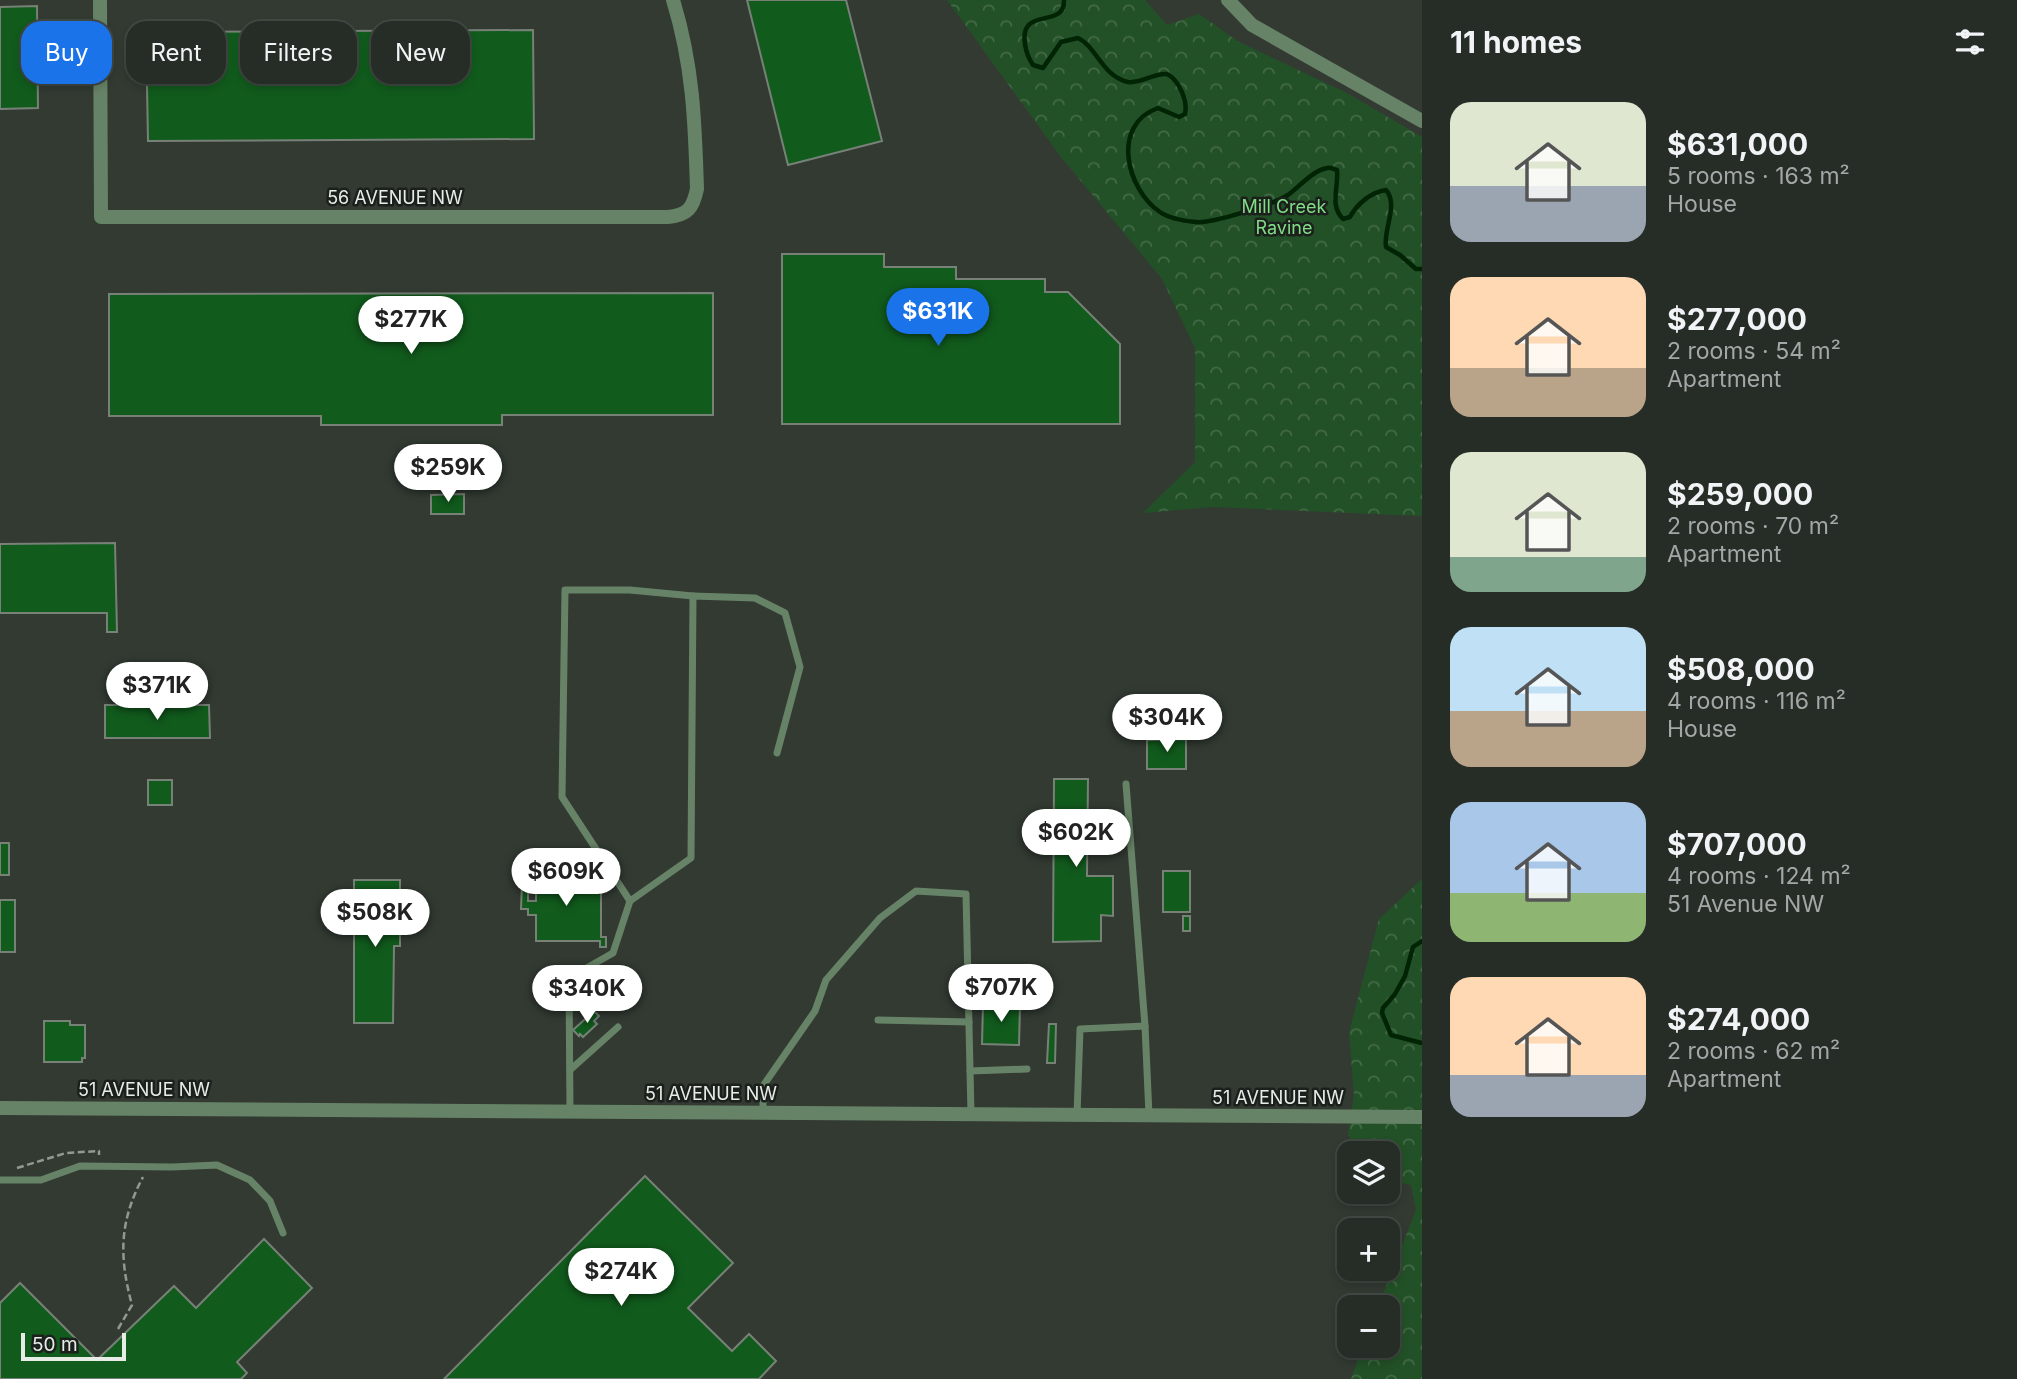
<!DOCTYPE html>
<meta charset="utf-8">
<style>
body{margin:0;font-family:Inter,sans-serif;background:#2e342e;color:#f1f3f6;height:100vh;display:flex;flex-direction:column;font-size:26px;white-space:nowrap}
*{box-sizing:border-box;margin:0}
p{font-size:23px;color:#a4a7a7}
.icon{flex:none;width:38px;height:38px;fill:none;stroke:currentColor;stroke-width:2;stroke-linecap:round;stroke-linejoin:round}
.map{position:relative;flex:1;overflow:hidden}
.panel{display:flex;flex-direction:column;background:#262c26;width:595px}
.panel>*{flex:none}
.hud{position:absolute;left:21px;top:21px;width:665px;height:63px;display:flex;gap:14px}
.controls{position:absolute;left:1337px;top:1141px;display:grid;gap:14px}
.controls a{display:grid;place-items:center;width:63px;height:63px;border-radius:14px;background:#262c26;box-shadow:0 4px 10px #0003,0 0 0 2px #424843;font-size:35px}
.scale{position:absolute;left:21px;bottom:18px;width:105px;box-sizing:border-box;padding-left:7px;border:4px solid #e7ece7;border-top:0;font-size:19px;line-height:24px;white-space:nowrap;color:#e7ece7;-webkit-text-stroke:5px #1c201c;paint-order:stroke}
.price{position:absolute;translate:-50% -60px;padding:0 16px;border-radius:24px;background:#fff;color:#222;font-size:23px;line-height:46px;filter:drop-shadow(0 2px 4px #0008)}
.price::after{content:'';position:absolute;left:50%;top:42px;width:21px;height:16px;margin-left:-10px;background:inherit;clip-path:polygon(0 0,100% 0,50% 100%)}
.price.selected{background:#1a73e8;color:#fff}
ul{padding:0;list-style:none}
li{display:flex;align-items:center;gap:21px;height:175px;padding:0 28px}
li span{display:grid;place-items:center;flex:none;width:196px;height:140px;border-radius:21px;color:#555}
li>.icon{margin-inline-start:auto}
span .icon{width:84px;height:84px;fill:#fffc;stroke-width:1}
li b{font-size:30px}
h2{display:flex;justify-content:space-between;align-items:center;height:84px;padding:0 28px;font-size:30px}
.tag{padding:0 24px;border-radius:21px;background:#262c26;box-shadow:0 4px 10px #0003,0 0 0 2px #424843;font-size:24px;line-height:63px}
.tag.selected{background:#1a73e8;color:#fff}
main{display:flex;flex:1;min-height:0}
.map>svg:first-child{display:block}
.forest{fill:url(#forest-crowns)}
.lines{fill:none;stroke-linecap:round;stroke-linejoin:round}
.stream{stroke:#002404;stroke-width:4.5}
.building{fill:#115b1d;stroke:#778177;stroke-width:2}
.path{stroke:#929992;stroke-width:2.5;stroke-dasharray:7 3.5;stroke-linecap:butt}
.service{stroke:#678367;stroke-width:7}
.minor{stroke:#678367;stroke-width:14}
.tertiary{stroke:#678367;stroke-width:14}
.labels{text-anchor:middle;dominant-baseline:central;stroke-width:5;stroke-linejoin:round;paint-order:stroke}
.street-label{font-size:18px;fill:#e7ece7;stroke:#1c201c}
.park-label{font-size:18px;fill:#81dc86;stroke:#1c201c}
</style>
<main>
<div class="map">
<svg width="1422" height="1379" viewBox="0 0 1422 1379">
<defs>
<pattern id="forest-crowns" width="20" height="18" patternUnits="userSpaceOnUse" patternTransform="scale(1.75)"><rect width="20" height="18" fill="#235127"/><path d="M2 6a3 3 0 1 1 6 0M12 15a3 3 0 1 1 6 0" fill="none" stroke="#436a46"/></pattern>
</defs>
<rect width="100%" height="100%" fill="#323a32"/>
<g class="forest">
<polygon points="947,0 1145,0 1167,25 1199,14 1239,42 1347,93 1422,137 1422,516 1212,507 1143,513 1195,462 1195,348 1162,279 1061,157"/>
<polygon points="1422,879 1422,1379 1351,1379 1363,1346 1388,1346 1388,1307 1378,1307 1416,1210 1411,1185 1388,1180 1388,1153 1359,1153 1348,1135 1354,1095 1349,1032 1379,919"/>
</g>
<g class="lines">
<g class="stream">
<path d="M1064,0C1065,30 1019,5 1025,44C1026,52 1029,59 1033,65L1043,68L1061,42L1078,38C1096,46 1102,76 1128,82C1141,84 1153,73 1167,74C1179,80 1188,101 1185,114L1179,117L1158,108C1110,125 1127,190 1160,212C1170,219 1185,221 1196,222C1211,224 1274,204 1288,195C1299,187 1312,171 1327,168C1331,167 1333,169 1337,170C1339,187 1329,205 1343,219L1350,217C1357,204 1371,192 1386,190C1399,205 1383,229 1386,247L1400,255L1416,269H1422"/>
<polyline points="1422,941 1413,947 1405,976 1395,994 1383,1008 1382,1013 1391,1035 1422,1043"/>
</g>
</g>
<g class="building">
<polygon points="747,0 846,0 882,141 788,165"/>
<polygon points="37,6 38,108 0,109 0,7"/>
<polygon points="533,30 534,139 148,141 146,32"/>
<polygon points="782,254 884,254 884,267 956,267 956,279 1045,279 1045,292 1068,292 1120,344 1120,424 782,424"/>
<polygon points="713,293 713,415 502,415 502,425 321,425 321,416 109,416 109,294"/>
<polygon points="464,494 464,514 431,514 431,495"/>
<polygon points="115,543 117,632 107,632 107,613 0,613 0,544"/>
<polygon points="105,705 209,705 210,738 105,738"/>
<polygon points="1186,739 1186,769 1147,769 1147,740"/>
<polygon points="1054,779 1088,779 1087,876 1113,876 1113,916 1101,915 1101,941 1053,942"/>
<rect x="148" y="780" width="24" height="25"/>
<rect x="0" y="843" width="9" height="32"/>
<rect x="1163" y="871" width="27" height="41"/>
<polygon points="536,876 601,876 601,937 606,937 606,947 600,947 600,941 536,941 536,915 528,915 528,909 521,909 522,884 528,884 528,901 536,901"/>
<polygon points="354,880 400,880 400,946 394,946 393,1023 354,1023"/>
<rect x="0" y="900" width="15" height="52"/>
<rect x="1183" y="916" width="7" height="15"/>
<polygon points="983,1004 1020,1005 1019,1045 982,1044"/>
<polygon points="594,1011 599,1016 594,1021 597,1024 583,1037 580,1034 579,1036 573,1030"/>
<polygon points="44,1021 70,1021 70,1025 85,1025 85,1058 82,1058 82,1062 44,1062"/>
<polygon points="1049,1024 1056,1024 1055,1063 1047,1063"/>
<polygon points="645,1176 733,1263 688,1308 732,1351 749,1334 776,1361 759,1379 444,1379"/>
<polygon points="264,1239 312,1288 237,1362 247,1373 241,1379 0,1379 0,1303 20,1283 97,1360 174,1286 196,1308"/>
</g>
<g class="lines">
<g class="path">
<polyline points="17,1168 66,1153 99,1151 99,1155"/>
<path d="M118,1329L132,1305C119,1257 119,1222 143,1177"/>
</g>
<g class="service">
<polyline points="1126,784 1145,1026 1149,1115"/>
<polyline points="630,901 562,797 565,590 630,590 693,596"/>
<polyline points="968,976 994,976 1016,985"/>
<polyline points="878,1020 969,1022"/>
<polyline points="570,1070 618,1027"/>
<polyline points="970,1071 1027,1069"/>
<polyline points="570,1111 569,978 613,953 630,901 691,858 693,596 755,598 785,613 800,667 777,753"/>
<polyline points="763,1112 763,1086 815,1011 826,980 880,918 916,891 966,894 971,1114"/>
<polyline points="1077,1115 1080,1029 1145,1026"/>
<polyline points="0,1180 41,1180 80,1166 172,1167 217,1165 250,1180 270,1201 283,1233"/>
</g>
<g class="minor">
<path d="M100,0L101,217H668C688,215 693,208 697,189C695,122 693,65 673,0"/>
<polyline points="1228,0 1252,25 1422,121"/>
</g>
<polyline class="tertiary" points="0,1108 1422,1117"/>
</g>
<g class="labels">
<g class="street-label">
<text x="395" y="197">56 AVENUE NW</text>
<text x="144" y="1089">51 AVENUE NW</text>
<text x="711" y="1093">51 AVENUE NW</text>
<text x="1278" y="1097">51 AVENUE NW</text>
</g>
<g class="park-label">
<text x="1284" y="206">Mill Creek<tspan x="1284" dy="21">Ravine</tspan></text>
</g>
</g>
</svg>
<div class="controls">
<a><svg class="icon" aria-label="layers" viewBox="0 0 24 24"><path d="M12 4l9 5-9 5-9-5zM3 14l9 5 9-5"/></svg></a>
<a>+</a>
<a>−</a>
</div>
<div class="scale">50 m</div>
<b class="price selected" style="left:938px;top:348px">$631K</b>
<b class="price" style="left:411px;top:356px">$277K</b>
<b class="price" style="left:448px;top:504px">$259K</b>
<b class="price" style="left:157px;top:722px">$371K</b>
<b class="price" style="left:1167px;top:754px">$304K</b>
<b class="price" style="left:1076px;top:869px">$602K</b>
<b class="price" style="left:566px;top:908px">$609K</b>
<b class="price" style="left:375px;top:949px">$508K</b>
<b class="price" style="left:1001px;top:1024px">$707K</b>
<b class="price" style="left:587px;top:1025px">$340K</b>
<b class="price" style="left:621px;top:1308px">$274K</b>
<div class="hud">
<a class="tag selected">Buy</a>
<a class="tag">Rent</a>
<a class="tag">Filters</a>
<a class="tag">New</a>
</div>
</div>
<section class="panel">
<h2>11 homes<svg class="icon" aria-label="filters" viewBox="0 0 24 24"><path d="M4 7h16M4 17h16"/><circle cx="9" cy="7" r="2"/><circle cx="15" cy="17" r="2"/></svg></h2>
<ul>
<li><span style="background:linear-gradient(#dfe7d0 60%,#9aa5b1 0)"><svg class="icon" aria-label="home" viewBox="0 0 24 24"><path d="M3 11l9-7 9 7M6 9v11h12V9"/></svg></span><div><b>$631,000</b><p>5 rooms · 163 m²</p><p>House</p></div></li>
<li><span style="background:linear-gradient(#ffd9b3 65%,#b9a48a 0)"><svg class="icon" aria-label="home" viewBox="0 0 24 24"><path d="M3 11l9-7 9 7M6 9v11h12V9"/></svg></span><div><b>$277,000</b><p>2 rooms · 54 m²</p><p>Apartment</p></div></li>
<li><span style="background:linear-gradient(#dfe7d0 75%,#7fa58c 0)"><svg class="icon" aria-label="home" viewBox="0 0 24 24"><path d="M3 11l9-7 9 7M6 9v11h12V9"/></svg></span><div><b>$259,000</b><p>2 rooms · 70 m²</p><p>Apartment</p></div></li>
<li><span style="background:linear-gradient(#bfe0f5 60%,#b9a48a 0)"><svg class="icon" aria-label="home" viewBox="0 0 24 24"><path d="M3 11l9-7 9 7M6 9v11h12V9"/></svg></span><div><b>$508,000</b><p>4 rooms · 116 m²</p><p>House</p></div></li>
<li><span style="background:linear-gradient(#a9c7e8 65%,#8fb573 0)"><svg class="icon" aria-label="home" viewBox="0 0 24 24"><path d="M3 11l9-7 9 7M6 9v11h12V9"/></svg></span><div><b>$707,000</b><p>4 rooms · 124 m²</p><p>51 Avenue NW</p></div></li>
<li><span style="background:linear-gradient(#ffd9b3 70%,#9aa5b1 0)"><svg class="icon" aria-label="home" viewBox="0 0 24 24"><path d="M3 11l9-7 9 7M6 9v11h12V9"/></svg></span><div><b>$274,000</b><p>2 rooms · 62 m²</p><p>Apartment</p></div></li>
</ul>
</section>
</main>
